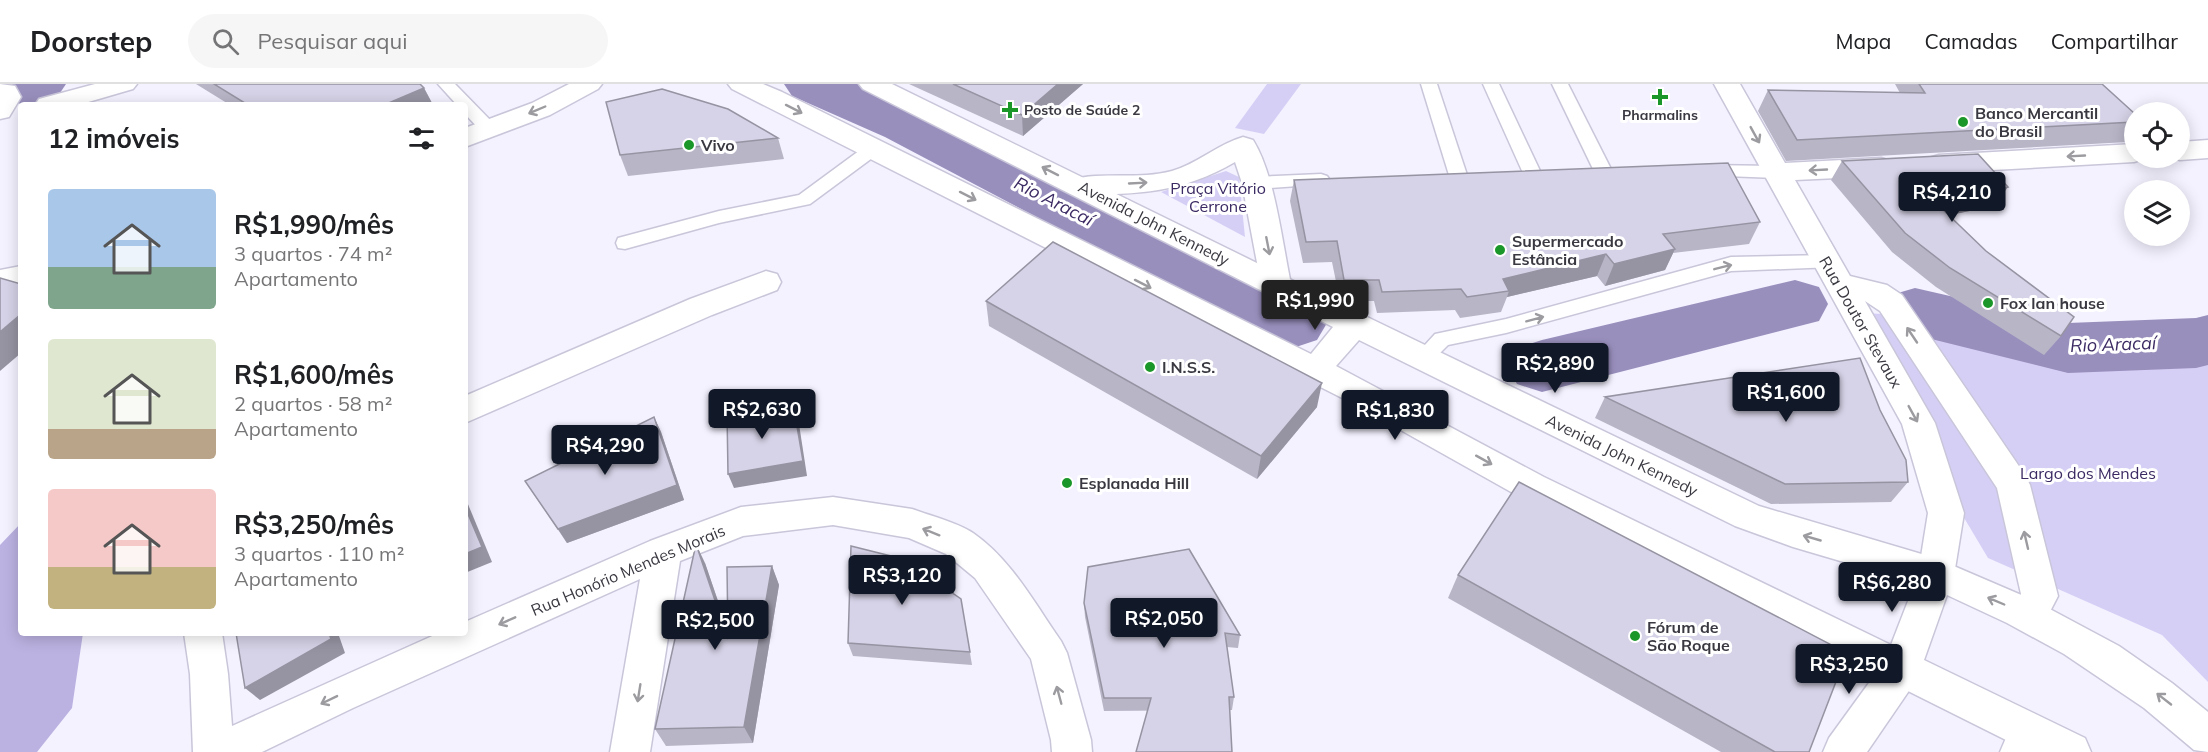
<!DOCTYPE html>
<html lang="pt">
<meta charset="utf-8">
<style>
body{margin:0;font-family:Mulish,sans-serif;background:#f6f6f6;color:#202124;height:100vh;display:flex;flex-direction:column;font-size:22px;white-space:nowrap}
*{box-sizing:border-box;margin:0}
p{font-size:20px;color:#757577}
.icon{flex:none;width:33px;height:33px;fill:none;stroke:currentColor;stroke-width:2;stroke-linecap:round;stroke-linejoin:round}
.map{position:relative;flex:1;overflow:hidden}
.panel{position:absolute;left:18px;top:18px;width:450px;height:534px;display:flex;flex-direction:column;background:#fff;border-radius:6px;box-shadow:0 3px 15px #0003}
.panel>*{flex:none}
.tools{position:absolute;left:2124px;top:18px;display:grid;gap:12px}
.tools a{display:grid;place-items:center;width:66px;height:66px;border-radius:50%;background:#fff;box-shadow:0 3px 15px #0003;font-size:30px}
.price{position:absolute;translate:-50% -51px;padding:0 14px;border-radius:6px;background:#111827;color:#fff;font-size:20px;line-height:39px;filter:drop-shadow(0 2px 3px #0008)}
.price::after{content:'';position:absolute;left:50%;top:36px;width:18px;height:14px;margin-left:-9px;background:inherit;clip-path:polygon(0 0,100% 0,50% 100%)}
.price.on{background:#222;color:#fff}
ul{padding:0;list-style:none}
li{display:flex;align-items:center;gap:18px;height:150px;padding:0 30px}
li span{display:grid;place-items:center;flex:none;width:168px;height:120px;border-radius:6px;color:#555}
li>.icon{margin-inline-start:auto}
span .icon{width:72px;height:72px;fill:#fffc;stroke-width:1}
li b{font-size:26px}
h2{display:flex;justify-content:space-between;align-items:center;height:72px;padding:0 30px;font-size:26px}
header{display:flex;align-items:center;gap:36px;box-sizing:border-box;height:84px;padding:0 30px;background:#fff;border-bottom:2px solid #e0e0e0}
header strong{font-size:28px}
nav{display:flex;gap:33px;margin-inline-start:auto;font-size:21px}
.search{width:420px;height:54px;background:#f6f6f6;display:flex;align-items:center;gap:15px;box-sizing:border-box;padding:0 21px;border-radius:33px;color:#757577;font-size:22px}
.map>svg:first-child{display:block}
.green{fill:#d6cff5}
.forest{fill:#bcb2e2}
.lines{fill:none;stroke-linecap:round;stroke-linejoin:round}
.river{fill:#998fbd;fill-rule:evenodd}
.lane-casing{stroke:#c9c6da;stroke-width:3}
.street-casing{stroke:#c9c6da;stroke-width:3}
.secondary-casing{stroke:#c9c6da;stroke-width:3}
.lane{fill:#fff;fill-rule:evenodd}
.street{fill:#fff;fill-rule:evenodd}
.secondary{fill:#fff;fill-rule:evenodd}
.wall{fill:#b8b5c7}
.shaded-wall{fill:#9693a2}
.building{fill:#d6d2e7;stroke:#9693a2;stroke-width:1.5}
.oneway{stroke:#9c9ca0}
.poi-dot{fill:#1b9729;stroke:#fff;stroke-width:2}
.labels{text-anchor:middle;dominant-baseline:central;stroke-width:6;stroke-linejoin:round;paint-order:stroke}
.far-poi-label{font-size:14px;font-weight:bold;fill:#3a3941;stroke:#fff;text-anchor:start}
.poi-label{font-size:16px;font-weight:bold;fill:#3a3941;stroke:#fff;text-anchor:start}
.park-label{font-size:16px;fill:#3a2962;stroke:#fff}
.street-label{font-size:16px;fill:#3a3941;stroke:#fff}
.water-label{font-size:18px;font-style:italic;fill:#3b2a63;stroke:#fff}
</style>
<header>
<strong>Doorstep</strong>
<div class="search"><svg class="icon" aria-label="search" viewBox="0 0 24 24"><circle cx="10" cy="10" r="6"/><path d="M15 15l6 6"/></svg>Pesquisar aqui</div>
<nav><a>Mapa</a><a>Camadas</a><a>Compartilhar</a></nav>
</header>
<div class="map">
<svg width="2208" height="668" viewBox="0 0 2208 668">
<rect width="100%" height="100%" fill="#f4f2ff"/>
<g class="green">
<polygon points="1267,0 1301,0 1264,50 1235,44"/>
<polygon points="1226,87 1239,93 1245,153 1161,108"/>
<polygon points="1862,229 1904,231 2069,271 2208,271 2208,598 2162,551 1988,474 1957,422"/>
</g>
<polygon class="forest" points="21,439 21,549 83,549 72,624 37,668 0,668 0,461"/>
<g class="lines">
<g class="river">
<polygon points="0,0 66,0 58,12 25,21 5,16 0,9"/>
<polygon points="784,0 860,0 925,27 1317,222 1327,239 1317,256 1293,264 1269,256 885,53 792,12"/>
<polygon points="1795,196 1819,203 1828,220 1819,237 1542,308 1517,300 1507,282 1517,264 1542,256"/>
<polygon points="1915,204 2068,239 2196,234 2208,231 2208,281 2196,284 2068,289 1891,245 1882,228 1891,211"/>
</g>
<defs>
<g id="lane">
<polygon points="438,0 455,0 495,41 497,45 495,49 483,49 465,30 465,21 457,21"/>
<polygon points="1421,0 1437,0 1467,91 1464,95 1452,95 1449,91"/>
<polygon points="1483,0 1499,0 1541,89 1538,93 1526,93 1523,89"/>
<polygon points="1552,0 1568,0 1612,87 1609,91 1597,91 1594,87"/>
<polygon points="873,59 879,61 882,65 879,69 810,120 719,139 625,165 618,164 616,159 618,154 719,127 799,111 867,61"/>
<polygon points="1706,81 1776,82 1782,84 1785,88 1782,92 1776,94 1700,91 1697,87 1700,83"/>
<polygon points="1321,90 1327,92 1330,96 1327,100 1256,105 1250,103 1247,99 1250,95 1256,93"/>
<polygon points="1827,171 1834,173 1836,178 1834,183 1731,187 1506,249 1448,261 1430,279 1423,282 1416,279 1413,274 1435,250 1506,235 1731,173"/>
</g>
<g id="street">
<polygon points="569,0 602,0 598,5 550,31 465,63 465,44 532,19"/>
<polygon points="1714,0 1740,0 1785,79 1881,74 1891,77 1895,83 1891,89 1881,92 1795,96 1850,192 1887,201 1902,211 2025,391 2030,401 2058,512 2042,543 2029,547 2016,543 2010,531 2021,510 1997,404 1880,227 1865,217 1935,339 1964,429 1954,491 1949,502 1936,507 1923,502 1918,491 1928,429 1902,340"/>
<path d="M1243,53L1253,56C1275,91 1282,158 1291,200L1287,208L1276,211L1265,208L1261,200L1242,99L1235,78C1182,109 1139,110 1080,111L1070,108L1066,102L1070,96C1103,87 1139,96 1172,87C1197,80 1218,60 1243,53Z"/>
<polygon points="2208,56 2208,74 2180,76 2172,74 2180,74 2180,58"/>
<polygon points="2134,60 2134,74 2145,74 2144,75 2134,78 1939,89 1929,86 1925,80 1929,74 1939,71"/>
<polygon points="21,182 21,204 0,208 0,186"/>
<polygon points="766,187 777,190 781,198 777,206 712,231 465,339 465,312 690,215"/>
<path d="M833,413L912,425C931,432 956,438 973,449C1011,475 1035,520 1061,557L1067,569L1091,656L1092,668H1052L1051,656L1031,575L975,494L946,470L909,454L833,441L743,452L680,477L650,668H610L640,495L353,624L262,668H193L190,590L184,549H222L228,590L232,642L439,549H465V538L650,457L741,423Z"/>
<polygon points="1901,569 1915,574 1920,586 1915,598 1867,668 1823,668 1829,654 1887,574"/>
<polygon points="2063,645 2077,651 2083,664 2081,668 2000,668 2006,654 2020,649"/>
</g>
<g id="secondary">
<polygon points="0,0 15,2 21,13 9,33 0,35"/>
<polygon points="95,0 137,0 133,5 78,21 35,21 39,15"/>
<path d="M728,0H763L782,8L1311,270L1333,243L863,5L859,0H892L1365,232L1759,422L1935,474L2033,516L2119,562L2172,599L2208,628V668L2194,666L2144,624L2064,570L2007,539L1947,511L1924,576L2085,654L2091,668H2030L1520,413L1356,321L732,5ZM1359,256L1735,442L1793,463L1915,499L1891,561L1544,393L1336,282Z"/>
</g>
</defs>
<use href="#lane" class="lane-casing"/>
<use href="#street" class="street-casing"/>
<use href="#secondary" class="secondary-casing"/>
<use href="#lane" class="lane"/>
<use href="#street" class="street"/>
<use href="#secondary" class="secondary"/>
</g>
<g class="wall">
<polygon points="196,0 420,0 424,4 433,21 230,21"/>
<polygon points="909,0 1083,0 1023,52"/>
<polygon points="1895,0 2102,0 2134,29 2134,51 2128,58 1786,77 1758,27 1768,6 1900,9"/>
<polygon points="778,54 784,75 628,92 620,71"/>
<polygon points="1842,77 1994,122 1949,131 2061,252 2044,271 1936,203 1892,168 1831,96"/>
<polygon points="1294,96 1760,138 1749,160 1673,169 1665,186 1605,202 1597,192 1507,213 1501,228 1460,234 1455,226 1377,229 1374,217 1340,217 1332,178 1303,179 1290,117"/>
<polygon points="986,217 1317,323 1257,395 989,242"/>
<polygon points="1605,313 1908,398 1891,418 1771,420 1595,334"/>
<polygon points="654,333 661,348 684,416 567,459 525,397"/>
<polygon points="705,479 728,546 772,482 779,501 753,659 666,662 655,645"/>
<polygon points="1458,491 1809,668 1721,668 1448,514"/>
<polygon points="961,515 972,581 853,572 848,559"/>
<polygon points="1084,519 1240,551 1238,564 1227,563 1234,613 1232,626 1104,627 1085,533"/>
</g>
<g class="shaded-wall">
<polygon points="1058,0 1083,0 1023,52 1022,31"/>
<polygon points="424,4 433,21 384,21"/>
<polygon points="2008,103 1994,122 1921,137 1934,117"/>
<polygon points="1675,165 1665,186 1605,202 1614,180"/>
<polygon points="1606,170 1597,192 1507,213 1509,207 1503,195"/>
<polygon points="21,230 21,269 0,287 0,248"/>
<polygon points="1322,299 1317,323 1257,395 1261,372"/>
<polygon points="794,325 799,340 807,392 734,404 728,390"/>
<polygon points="654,333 661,348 684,416 567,459 558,445"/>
<polygon points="465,413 492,478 465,489"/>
<polygon points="696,460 705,479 737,573 728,555"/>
<polygon points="772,482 779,501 753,659 744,643"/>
<polygon points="329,549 338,549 345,569 260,616 245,604"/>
</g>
<g class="building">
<polygon points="214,0 420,0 424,4 384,21 368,21 366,19 363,21 248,21"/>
<polygon points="953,0 1058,0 1022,31"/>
<polygon points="1919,0 2102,0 2134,29 2134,38 1797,56 1768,6 1925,9"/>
<polygon points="662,5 728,25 778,54 620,71 606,18"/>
<polygon points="1978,70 2008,103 1934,117 1986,167 2074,233 2061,252 1950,184 1905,149 1842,77"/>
<polygon points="1728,79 1760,138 1663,150 1675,165 1614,180 1606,170 1503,195 1509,207 1467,213 1461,205 1382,208 1379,196 1344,196 1337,157 1306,158 1294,96"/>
<polygon points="1053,158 1322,299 1261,372 986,217"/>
<polygon points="0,194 21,200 21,230 0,248"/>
<polygon points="1860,274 1880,326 1906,376 1908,398 1785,400 1605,313"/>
<polygon points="794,325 803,377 728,390 727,329"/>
<polygon points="654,333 677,401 558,445 525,397"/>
<polygon points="1519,398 1847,569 1809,668 1775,668 1458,491"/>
<polygon points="465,423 482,463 465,470"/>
<polygon points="696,460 728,555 727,483 772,482 744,643 655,645"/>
<polygon points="851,462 903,475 961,515 970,568 848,559"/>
<polygon points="1189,465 1240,551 1225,549 1234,613 1229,613 1232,668 1136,668 1151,614 1104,614 1084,519 1088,483"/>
<polygon points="236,549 329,549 331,555 245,604"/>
</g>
<defs><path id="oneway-shaft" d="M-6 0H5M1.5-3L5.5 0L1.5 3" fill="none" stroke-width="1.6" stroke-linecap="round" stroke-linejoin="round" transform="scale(1.5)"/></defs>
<g class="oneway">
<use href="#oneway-shaft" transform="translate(794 25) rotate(27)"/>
<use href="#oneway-shaft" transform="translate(537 26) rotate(157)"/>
<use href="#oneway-shaft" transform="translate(1755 51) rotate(61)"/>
<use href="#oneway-shaft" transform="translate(2076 72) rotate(177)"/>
<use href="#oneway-shaft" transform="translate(1818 86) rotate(177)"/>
<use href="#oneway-shaft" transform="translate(1050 87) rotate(-153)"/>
<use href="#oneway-shaft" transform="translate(1138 99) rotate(-3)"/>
<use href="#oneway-shaft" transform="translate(968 112) rotate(27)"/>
<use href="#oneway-shaft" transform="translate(1268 162) rotate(79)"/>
<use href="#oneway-shaft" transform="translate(1723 183) rotate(-14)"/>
<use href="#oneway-shaft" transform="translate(1143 200) rotate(27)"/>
<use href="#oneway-shaft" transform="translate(1535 235) rotate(-15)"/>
<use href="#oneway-shaft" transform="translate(1912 251) rotate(-124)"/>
<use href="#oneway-shaft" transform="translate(1913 330) rotate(61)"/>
<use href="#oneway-shaft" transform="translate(1484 376) rotate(29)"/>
<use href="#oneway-shaft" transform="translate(931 448) rotate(-158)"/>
<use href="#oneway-shaft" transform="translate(1812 454) rotate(-164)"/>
<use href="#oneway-shaft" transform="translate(2026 456) rotate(-103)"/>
<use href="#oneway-shaft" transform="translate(1996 517) rotate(-157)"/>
<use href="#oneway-shaft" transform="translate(507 537) rotate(156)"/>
<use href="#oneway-shaft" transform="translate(639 609) rotate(99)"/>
<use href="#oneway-shaft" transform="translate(1059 611) rotate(-105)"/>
<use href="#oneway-shaft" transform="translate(2164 615) rotate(-142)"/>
<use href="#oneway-shaft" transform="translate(329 616) rotate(154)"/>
</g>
<g class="poi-dot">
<path d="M1657 4h6v6h6v6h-6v6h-6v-6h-6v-6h6z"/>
<path d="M1007 17h6v6h6v6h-6v6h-6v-6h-6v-6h6z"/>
<circle cx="1963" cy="38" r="6"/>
<circle cx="689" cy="61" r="6"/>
<circle cx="1500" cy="166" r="6"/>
<circle cx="1988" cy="219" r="6"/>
<circle cx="1150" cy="283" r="6"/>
<circle cx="1067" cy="399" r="6"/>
<circle cx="1635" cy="552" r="6"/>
</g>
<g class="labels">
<g class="far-poi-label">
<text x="1024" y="26">Posto de Saúde 2</text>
<text x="1660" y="31" text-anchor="middle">Pharmalins</text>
</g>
<g class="poi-label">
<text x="1975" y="29">Banco Mercantil<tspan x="1975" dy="18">do Brasil</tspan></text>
<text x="701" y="61">Vivo</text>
<text x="1512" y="157">Supermercado<tspan x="1512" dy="18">Estância</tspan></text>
<text x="2000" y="219">Fox lan house</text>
<text x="1162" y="283">I.N.S.S.</text>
<text x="1079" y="399">Esplanada Hill</text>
<text x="1647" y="543">Fórum de<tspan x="1647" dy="18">São Roque</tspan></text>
</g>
<g class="park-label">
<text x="1218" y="104">Praça Vitório<tspan x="1218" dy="18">Cerrone</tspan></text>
<text x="2088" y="389">Largo dos Mendes</text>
</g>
<g class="street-label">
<text transform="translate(1154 139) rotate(27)">Avenida John Kennedy</text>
<text transform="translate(1861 238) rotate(60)">Rua Doutor Stevaux</text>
<text transform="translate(1622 371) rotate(26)">Avenida John Kennedy</text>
<text transform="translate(628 486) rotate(-23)">Rua Honório Mendes Morais</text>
</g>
<g class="water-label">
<text transform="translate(1054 117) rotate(27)">Rio Aracaí</text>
<text transform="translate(2113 260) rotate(-2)">Rio Aracaí</text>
</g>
</g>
</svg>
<div class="tools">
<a><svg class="icon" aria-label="locate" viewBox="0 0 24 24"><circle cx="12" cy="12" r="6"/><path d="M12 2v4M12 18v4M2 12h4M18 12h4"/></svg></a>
<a><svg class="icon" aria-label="layers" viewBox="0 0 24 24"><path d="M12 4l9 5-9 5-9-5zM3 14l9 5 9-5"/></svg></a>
</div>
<b class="price" style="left:1952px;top:139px">R$4,210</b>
<b class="price on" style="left:1315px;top:247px">R$1,990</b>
<b class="price" style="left:1555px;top:310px">R$2,890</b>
<b class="price" style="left:1786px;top:339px">R$1,600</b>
<b class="price" style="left:762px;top:356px">R$2,630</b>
<b class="price" style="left:1395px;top:357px">R$1,830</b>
<b class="price" style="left:605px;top:392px">R$4,290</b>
<b class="price" style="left:902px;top:522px">R$3,120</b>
<b class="price" style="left:1892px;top:529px">R$6,280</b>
<b class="price" style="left:1164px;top:565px">R$2,050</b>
<b class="price" style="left:715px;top:567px">R$2,500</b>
<b class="price" style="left:1849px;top:611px">R$3,250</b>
<section class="panel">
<h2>12 imóveis<svg class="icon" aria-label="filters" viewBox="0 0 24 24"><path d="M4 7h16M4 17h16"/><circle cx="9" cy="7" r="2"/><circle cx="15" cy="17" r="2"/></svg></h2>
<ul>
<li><span style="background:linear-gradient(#a9c7e8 65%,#7fa58c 0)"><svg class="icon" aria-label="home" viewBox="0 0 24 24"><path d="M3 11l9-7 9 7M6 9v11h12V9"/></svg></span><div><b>R$1,990/mês</b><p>3 quartos · 74 m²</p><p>Apartamento</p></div></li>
<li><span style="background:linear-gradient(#dfe7d0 75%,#b9a48a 0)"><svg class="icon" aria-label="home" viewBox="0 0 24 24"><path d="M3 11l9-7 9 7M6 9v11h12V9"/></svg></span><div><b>R$1,600/mês</b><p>2 quartos · 58 m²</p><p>Apartamento</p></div></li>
<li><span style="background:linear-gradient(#f6c9c9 65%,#c2b280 0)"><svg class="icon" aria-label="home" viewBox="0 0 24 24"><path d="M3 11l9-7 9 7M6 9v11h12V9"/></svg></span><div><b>R$3,250/mês</b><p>3 quartos · 110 m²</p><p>Apartamento</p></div></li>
</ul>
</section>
</div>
